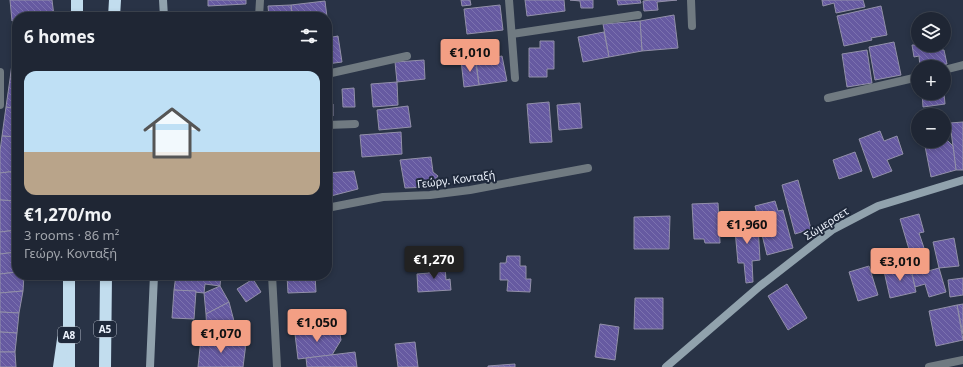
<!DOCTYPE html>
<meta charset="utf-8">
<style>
body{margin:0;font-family:"Noto Sans",sans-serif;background:#2c3240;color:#f1f3f6;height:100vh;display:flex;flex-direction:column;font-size:15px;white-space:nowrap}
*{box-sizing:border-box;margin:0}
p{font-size:13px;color:#a1a5ac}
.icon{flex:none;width:22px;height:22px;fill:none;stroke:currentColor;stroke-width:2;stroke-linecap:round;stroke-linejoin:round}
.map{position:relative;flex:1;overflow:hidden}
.drawer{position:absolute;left:12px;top:12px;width:320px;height:268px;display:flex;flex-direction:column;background:#1f2634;border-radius:16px;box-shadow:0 2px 6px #0003,0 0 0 1px #3c434f}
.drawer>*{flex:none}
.buttons{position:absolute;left:911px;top:12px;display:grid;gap:8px}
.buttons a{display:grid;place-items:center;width:40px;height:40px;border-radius:50%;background:#1f2634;box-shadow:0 2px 6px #0003,0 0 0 1px #3c434f;font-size:20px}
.price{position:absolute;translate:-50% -34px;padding:0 9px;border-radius:4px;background:#f39f84;color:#111;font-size:13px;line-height:26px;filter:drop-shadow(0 1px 2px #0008)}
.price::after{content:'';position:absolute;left:50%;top:24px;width:12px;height:9px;margin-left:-6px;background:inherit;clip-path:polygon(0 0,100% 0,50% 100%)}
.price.on{background:#222;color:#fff}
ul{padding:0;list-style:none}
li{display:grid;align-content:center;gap:8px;height:212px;padding:0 12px}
li span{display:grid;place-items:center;height:124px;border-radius:12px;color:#555}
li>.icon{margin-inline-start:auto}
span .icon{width:72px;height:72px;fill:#fffc;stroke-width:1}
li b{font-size:17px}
h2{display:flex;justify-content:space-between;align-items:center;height:48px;padding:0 12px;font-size:17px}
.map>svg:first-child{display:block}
.building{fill:url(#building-back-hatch);stroke:#9290a9}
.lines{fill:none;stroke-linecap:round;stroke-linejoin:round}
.street{stroke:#707a81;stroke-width:8}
.secondary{stroke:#91a2ad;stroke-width:8}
.highway{stroke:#c2ddee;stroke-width:12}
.labels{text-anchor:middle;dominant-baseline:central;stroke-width:4;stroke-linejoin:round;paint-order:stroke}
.shield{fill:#1f293b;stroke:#afb6c3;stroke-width:1}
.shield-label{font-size:10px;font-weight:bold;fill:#edf3fd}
.street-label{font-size:11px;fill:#edf3fd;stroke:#1f293b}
</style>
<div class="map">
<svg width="963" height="367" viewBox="0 0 963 367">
<defs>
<pattern id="building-back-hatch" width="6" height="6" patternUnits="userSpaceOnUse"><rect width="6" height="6" fill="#665aa1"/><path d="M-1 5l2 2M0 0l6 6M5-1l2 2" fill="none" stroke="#7c72af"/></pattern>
</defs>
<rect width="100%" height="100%" fill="#293346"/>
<g class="building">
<polygon points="10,0 52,0 54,16 17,17 17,20 12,21"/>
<polygon points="208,0 246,0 246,4 208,6"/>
<polygon points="461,0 470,0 471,5 462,6"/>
<polygon points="525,0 564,0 565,11 527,16"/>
<polygon points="570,0 593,0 593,8 581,8 580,1"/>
<polygon points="617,0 640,0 641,3 618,5"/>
<polygon points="651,0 677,0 657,2 658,10 644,11 643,1"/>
<polygon points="822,0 863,0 865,7 836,13 834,3 823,6"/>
<polygon points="325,1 327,17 292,17 291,5"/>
<polygon points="291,5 292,17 269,17 268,6"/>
<polygon points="500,5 503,30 467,34 464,9"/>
<polygon points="881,6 887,35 871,38 872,40 844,46 837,16"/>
<polygon points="674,15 678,48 642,51 640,21"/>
<polygon points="640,21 642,51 609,57 603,24"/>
<polygon points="604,32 609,57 583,62 578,37"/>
<polygon points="338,36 342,62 327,64 327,38"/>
<polygon points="540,41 554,41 554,69 547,69 547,77 529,77 529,48 540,48"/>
<polygon points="894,42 901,75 875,80 869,47"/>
<polygon points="912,45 941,45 942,50 944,50 947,64 920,67 919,56 914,57"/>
<polygon points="867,50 872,83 847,87 842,54"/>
<polygon points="13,56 17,57 17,80 10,79"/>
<polygon points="502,56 507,81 479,85 476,61"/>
<polygon points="475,58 479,85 464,87 461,60"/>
<polygon points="424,60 425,79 397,82 395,62"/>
<polygon points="10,79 17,80 17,109 6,107"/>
<polygon points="397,82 398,105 373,107 371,84"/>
<polygon points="354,88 355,107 343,107 342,89"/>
<polygon points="922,93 944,93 945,104 923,107"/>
<polygon points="549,102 552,142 530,143 527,104"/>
<polygon points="580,103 582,128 559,130 557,105"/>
<polygon points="327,104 333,104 333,116 327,115"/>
<polygon points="408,106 411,127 379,130 377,110"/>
<polygon points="6,107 17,109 17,137 2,136"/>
<polygon points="963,122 963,170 956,170 950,123"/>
<polygon points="880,131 884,141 897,136 903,154 887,160 892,171 873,178 859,139"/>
<polygon points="401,132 402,154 362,157 360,135"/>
<polygon points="2,136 17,137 17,171 0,173 0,151"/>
<polygon points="944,137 953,146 956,170 931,177 924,141 944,141"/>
<polygon points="855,152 862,171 839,179 833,160"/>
<polygon points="431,157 433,172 438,176 430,187 405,188 400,160"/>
<polygon points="17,171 17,201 0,200 0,173"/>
<polygon points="354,171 358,189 327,197 327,173"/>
<polygon points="798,180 811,229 795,234 782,185"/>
<polygon points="0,200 17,201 17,230 0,232"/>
<polygon points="775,201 778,211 783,210 793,248 767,255 755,206"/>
<polygon points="718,203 720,243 705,243 704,239 694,239 692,204"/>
<polygon points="919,214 924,232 919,233 925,251 911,256 900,219"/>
<polygon points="670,216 669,249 634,249 634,217"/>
<polygon points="750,218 750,226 758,225 760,260 752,261 753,282 746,283 744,263 738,263 734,219"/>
<polygon points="17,230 17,252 0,254 0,232"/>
<polygon points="954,238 959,266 939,268 933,242"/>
<polygon points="17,252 17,272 0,274 0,254"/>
<polygon points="507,256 520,256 520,266 526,266 526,279 531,279 530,292 507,291 508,280 500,280 500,263 506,263"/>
<polygon points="925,261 928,271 939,268 946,292 929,297 925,284 915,287 910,265"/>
<polygon points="910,265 916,292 890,298 884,271"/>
<polygon points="445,266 446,280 450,279 451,290 418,292 417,274 429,273 429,267"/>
<polygon points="869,266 878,295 858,301 849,272"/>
<polygon points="17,272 17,275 24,275 23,291 0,293 0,274"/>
<polygon points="176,275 221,275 220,286 205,284 204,293 174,290"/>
<polygon points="315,275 316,292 288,293 287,276"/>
<polygon points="963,278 963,295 950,297 948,280"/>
<polygon points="253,279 261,292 246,302 237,289"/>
<polygon points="787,284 807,318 788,330 768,296"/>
<polygon points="220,286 229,302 206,314 204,293"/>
<polygon points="174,290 196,291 194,319 172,318"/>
<polygon points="23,291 19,313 0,312 0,293"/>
<polygon points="635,298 663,298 663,329 634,329"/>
<polygon points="229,302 235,325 207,333 206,314"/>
<polygon points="963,304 963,334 957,305"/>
<polygon points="957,305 963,340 936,346 929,311"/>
<polygon points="0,312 19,313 17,333 0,332"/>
<polygon points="600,324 619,327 615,360 595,357"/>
<polygon points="339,328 341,340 332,355 298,359 295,334"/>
<polygon points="0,332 17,333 15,352 0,352"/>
<polygon points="201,338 246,343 243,367 198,367"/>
<polygon points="415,342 418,367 398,367 395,344"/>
<polygon points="0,352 15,352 16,367 0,367"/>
<polygon points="355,352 357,367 307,367 306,358"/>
<polygon points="515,364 515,367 488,367 488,366"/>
</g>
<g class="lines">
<g class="street">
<polyline points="509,0 515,78"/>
<polyline points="691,0 692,26"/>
<polyline points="259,17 260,0"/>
<polyline points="512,34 638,15"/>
<polyline points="944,70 963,65"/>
<polyline points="0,72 0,105"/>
<polyline points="327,74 407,56"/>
<polyline points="828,98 918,77"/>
<polyline points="327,125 355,124"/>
<polyline points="327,208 383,197 430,195 470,190 588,168"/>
<polyline points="272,275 277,367"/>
<polyline points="929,367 963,360"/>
</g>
<g class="secondary">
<polyline points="163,0 164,17"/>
<polyline points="150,367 154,275"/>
<polyline points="666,367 760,286 832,230 878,206 963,180"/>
</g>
<g class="highway">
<polyline points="77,17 77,0"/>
<polyline points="114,17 115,0"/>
<polyline points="69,275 69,367"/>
<polyline points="59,367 63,339"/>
<polyline points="105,367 106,275"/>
</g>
</g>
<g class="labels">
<g class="shield">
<rect x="94" y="321" width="22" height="16" rx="3"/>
<rect x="58" y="327" width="22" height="16" rx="3"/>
</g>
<g class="shield-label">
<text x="105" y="329">Α5</text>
<text x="69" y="335">Α8</text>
</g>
<g class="street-label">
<text transform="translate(456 179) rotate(-7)">Γεώργ. Κονταξή</text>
<text transform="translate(826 223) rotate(-33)">Σώμερσετ</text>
</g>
</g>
</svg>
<div class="buttons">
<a><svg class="icon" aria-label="layers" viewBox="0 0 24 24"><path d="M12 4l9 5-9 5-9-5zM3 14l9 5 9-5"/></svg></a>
<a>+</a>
<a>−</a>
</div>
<b class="price" style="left:470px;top:73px">€1,010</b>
<b class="price" style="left:747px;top:245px">€1,960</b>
<b class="price on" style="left:434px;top:280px">€1,270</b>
<b class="price" style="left:900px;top:282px">€3,010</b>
<b class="price" style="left:317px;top:343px">€1,050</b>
<b class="price" style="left:221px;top:354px">€1,070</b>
<section class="drawer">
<h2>6 homes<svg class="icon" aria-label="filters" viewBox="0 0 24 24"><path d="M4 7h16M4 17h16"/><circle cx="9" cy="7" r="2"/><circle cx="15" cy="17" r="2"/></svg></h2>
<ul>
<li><span style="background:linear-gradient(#bfe0f5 65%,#b9a48a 0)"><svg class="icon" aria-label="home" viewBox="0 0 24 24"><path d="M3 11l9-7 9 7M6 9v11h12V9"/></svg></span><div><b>€1,270/mo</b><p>3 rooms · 86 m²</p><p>Γεώργ. Κονταξή</p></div></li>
</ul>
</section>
</div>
